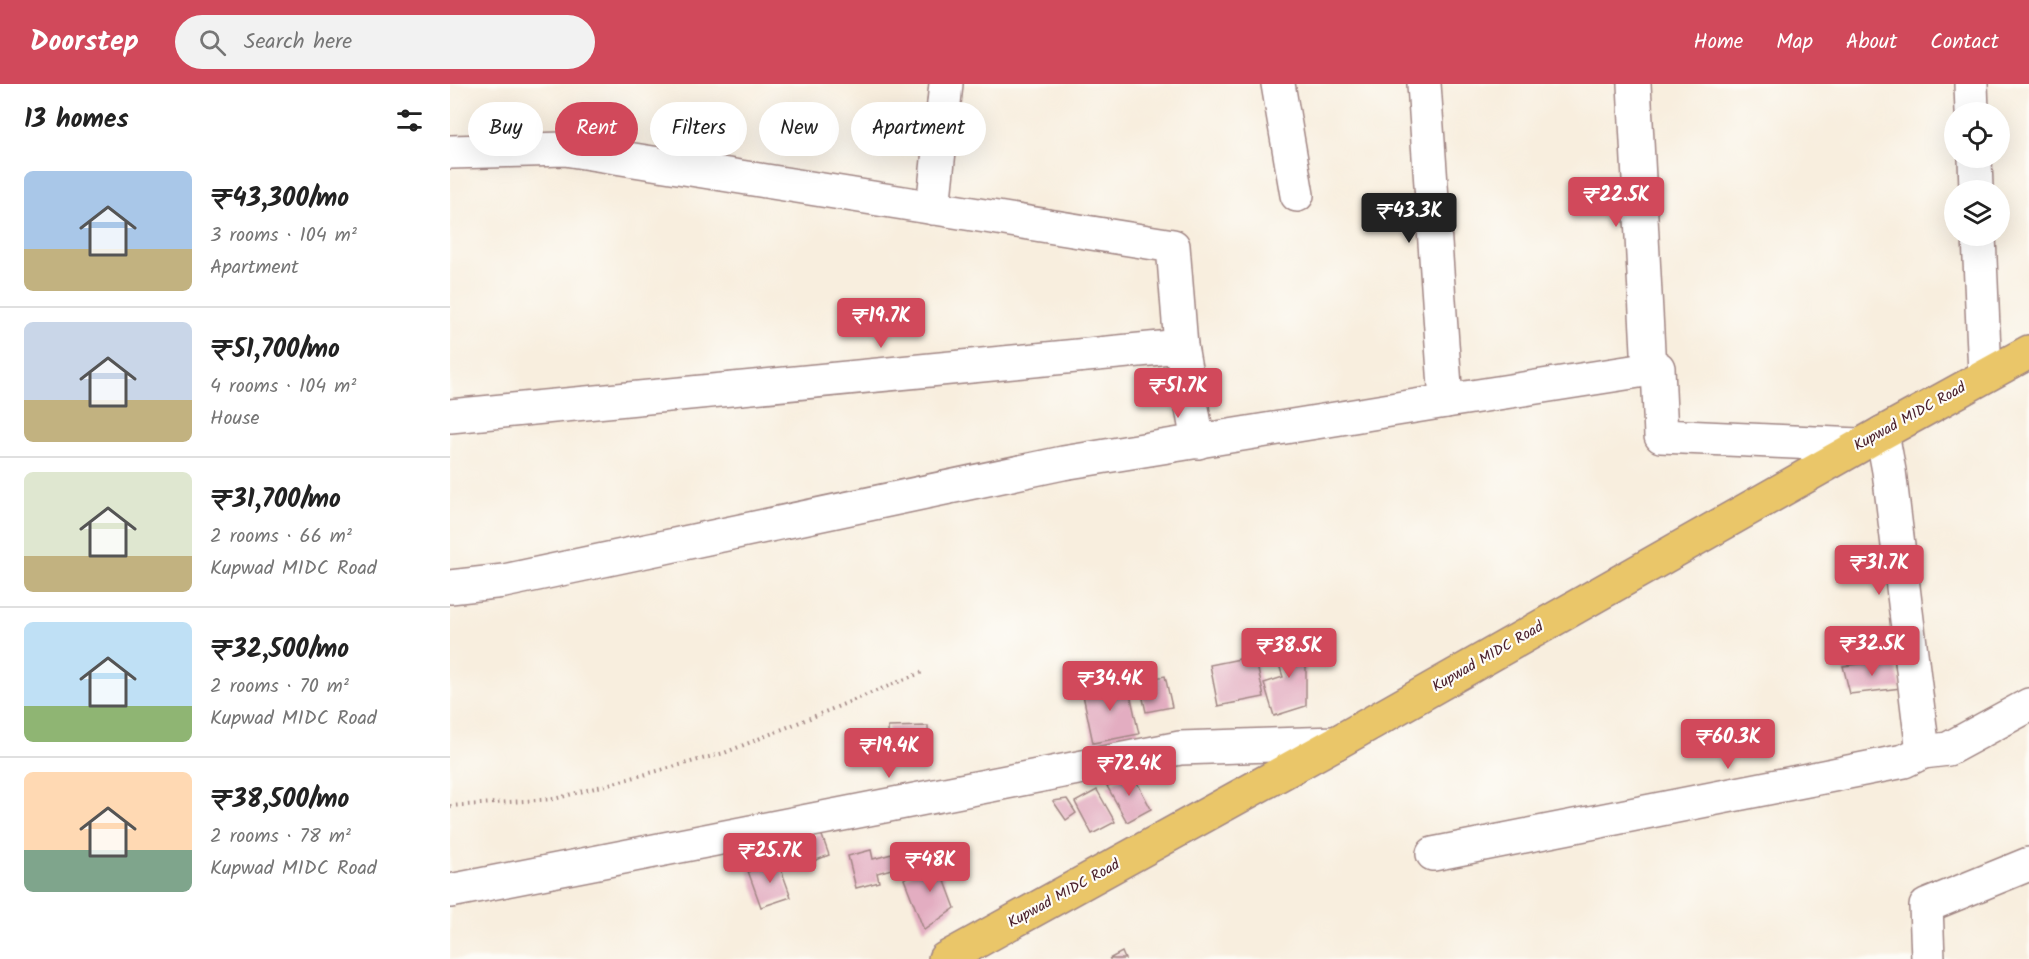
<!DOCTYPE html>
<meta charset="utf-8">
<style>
body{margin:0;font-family:Kalam,sans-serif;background:#f2f2f2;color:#222;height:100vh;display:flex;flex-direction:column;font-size:22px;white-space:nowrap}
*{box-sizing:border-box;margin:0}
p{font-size:20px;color:#767676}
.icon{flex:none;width:33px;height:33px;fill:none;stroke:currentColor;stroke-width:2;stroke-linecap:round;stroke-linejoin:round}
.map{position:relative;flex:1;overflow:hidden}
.drawer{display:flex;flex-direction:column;background:#fff;width:450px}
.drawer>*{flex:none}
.guide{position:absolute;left:18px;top:18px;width:570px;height:54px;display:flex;gap:12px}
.tools{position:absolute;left:1494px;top:18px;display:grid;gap:12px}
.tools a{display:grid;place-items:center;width:66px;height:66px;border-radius:50%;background:#fff;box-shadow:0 6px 24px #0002;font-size:30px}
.price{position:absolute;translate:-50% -51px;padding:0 14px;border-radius:6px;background:#d1495b;color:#fff;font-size:20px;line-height:39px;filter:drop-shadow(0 2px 3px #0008)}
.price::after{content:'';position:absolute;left:50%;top:36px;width:18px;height:14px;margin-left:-9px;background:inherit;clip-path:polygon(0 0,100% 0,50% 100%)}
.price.on{background:#222;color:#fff}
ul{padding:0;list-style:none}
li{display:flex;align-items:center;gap:18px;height:150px;padding:0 24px}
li+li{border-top:2px solid #e0e0e0}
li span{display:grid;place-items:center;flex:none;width:168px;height:120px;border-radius:9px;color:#555}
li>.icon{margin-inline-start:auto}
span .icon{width:72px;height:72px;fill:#fffc;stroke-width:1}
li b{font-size:26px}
h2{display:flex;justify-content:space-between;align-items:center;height:72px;padding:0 24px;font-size:26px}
.chip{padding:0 21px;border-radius:27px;background:#fff;box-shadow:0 6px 24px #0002;font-size:21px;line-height:54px}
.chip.on{background:#d1495b;color:#fff}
header{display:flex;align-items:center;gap:36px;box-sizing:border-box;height:84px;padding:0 30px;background:#d1495b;color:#fff}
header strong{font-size:28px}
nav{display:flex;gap:33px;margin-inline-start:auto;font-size:21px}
.search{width:420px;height:54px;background:#f2f2f2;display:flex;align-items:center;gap:15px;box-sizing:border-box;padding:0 21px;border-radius:33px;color:#767676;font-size:22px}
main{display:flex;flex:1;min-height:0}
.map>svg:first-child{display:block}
.building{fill:#e3adc1}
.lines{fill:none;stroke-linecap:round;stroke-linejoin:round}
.street-casing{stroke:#a18684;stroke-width:36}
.primary-casing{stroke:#a18684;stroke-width:36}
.path{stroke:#a18684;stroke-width:4;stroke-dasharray:1.5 4.5;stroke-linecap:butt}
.street{stroke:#fff;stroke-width:33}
.primary{stroke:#eac669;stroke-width:33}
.labels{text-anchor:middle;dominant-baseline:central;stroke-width:4.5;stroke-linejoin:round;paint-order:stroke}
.street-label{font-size:15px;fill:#4a1f2b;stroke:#fdfcf7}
</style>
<header>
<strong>Doorstep</strong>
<div class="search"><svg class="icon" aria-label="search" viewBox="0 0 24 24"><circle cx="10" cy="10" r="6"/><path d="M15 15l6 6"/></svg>Search here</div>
<nav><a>Home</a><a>Map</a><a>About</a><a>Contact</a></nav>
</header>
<main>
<section class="drawer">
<h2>13 homes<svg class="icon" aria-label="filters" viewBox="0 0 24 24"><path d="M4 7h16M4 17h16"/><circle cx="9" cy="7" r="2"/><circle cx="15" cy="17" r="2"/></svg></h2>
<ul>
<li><span style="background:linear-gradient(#a9c7e8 65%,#c2b280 0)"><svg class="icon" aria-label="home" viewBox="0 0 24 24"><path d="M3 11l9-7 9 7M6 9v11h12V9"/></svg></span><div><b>₹43,300/mo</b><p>3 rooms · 104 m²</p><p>Apartment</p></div></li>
<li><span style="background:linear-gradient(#c9d6e8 65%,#c2b280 0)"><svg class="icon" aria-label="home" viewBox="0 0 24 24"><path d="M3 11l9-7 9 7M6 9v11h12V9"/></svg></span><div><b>₹51,700/mo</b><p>4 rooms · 104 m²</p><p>House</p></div></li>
<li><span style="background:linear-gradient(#dfe7d0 70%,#c2b280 0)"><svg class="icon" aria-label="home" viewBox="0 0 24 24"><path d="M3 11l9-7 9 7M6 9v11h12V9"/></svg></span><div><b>₹31,700/mo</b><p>2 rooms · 66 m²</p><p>Kupwad MIDC Road</p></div></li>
<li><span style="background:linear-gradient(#bfe0f5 70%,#8fb573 0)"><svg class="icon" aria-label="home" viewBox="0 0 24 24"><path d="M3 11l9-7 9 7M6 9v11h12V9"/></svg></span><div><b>₹32,500/mo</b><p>2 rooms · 70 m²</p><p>Kupwad MIDC Road</p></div></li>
<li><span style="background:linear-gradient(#ffd9b3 65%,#7fa58c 0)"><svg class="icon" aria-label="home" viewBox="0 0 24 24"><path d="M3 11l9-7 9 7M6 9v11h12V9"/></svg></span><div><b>₹38,500/mo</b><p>2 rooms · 78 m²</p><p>Kupwad MIDC Road</p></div></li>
</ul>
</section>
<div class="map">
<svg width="1579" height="875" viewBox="0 0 1579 875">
<rect width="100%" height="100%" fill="#fdfcf7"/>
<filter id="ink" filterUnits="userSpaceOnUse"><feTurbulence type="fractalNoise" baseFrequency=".0167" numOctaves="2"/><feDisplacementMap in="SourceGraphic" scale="12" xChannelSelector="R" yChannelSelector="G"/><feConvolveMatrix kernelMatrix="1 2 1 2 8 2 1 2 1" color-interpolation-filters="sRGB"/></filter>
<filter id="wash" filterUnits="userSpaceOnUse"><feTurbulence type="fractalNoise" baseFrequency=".008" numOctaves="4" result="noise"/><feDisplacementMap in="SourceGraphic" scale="24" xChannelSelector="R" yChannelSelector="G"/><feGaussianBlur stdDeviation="1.35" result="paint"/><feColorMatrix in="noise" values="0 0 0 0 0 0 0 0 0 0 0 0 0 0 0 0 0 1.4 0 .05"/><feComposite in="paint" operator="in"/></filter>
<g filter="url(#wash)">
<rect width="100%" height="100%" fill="#f8eede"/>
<g id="blocks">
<g class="building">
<polygon points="856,555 856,622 824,632 814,599 833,593 824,565"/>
<polygon points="805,572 814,613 768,622 760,581"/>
<polygon points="1444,576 1451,604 1400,610 1393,582"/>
<polygon points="715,592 722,623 696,628 689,597"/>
<polygon points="677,596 689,650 643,659 632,606"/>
<polygon points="478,642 479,677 439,678 438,643"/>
<polygon points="682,689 701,725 677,738 657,702"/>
<polygon points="647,706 665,738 642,750 625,718"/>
<polygon points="617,715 626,729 616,736 603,717"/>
<polygon points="371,749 379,771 359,779 358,754"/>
<polygon points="421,766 423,775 453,767 456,781 427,789 429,798 406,804 398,772"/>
<polygon points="486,773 505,824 474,846 454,795"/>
<polygon points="328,777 341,813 311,823 298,787"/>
<polygon points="672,868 675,875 659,875"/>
</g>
</g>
</g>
<g filter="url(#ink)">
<use href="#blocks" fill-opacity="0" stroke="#a18684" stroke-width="1.5"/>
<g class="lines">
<defs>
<g id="street">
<polyline points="828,0 847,111"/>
<polyline points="974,0 996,317"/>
<polyline points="1184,0 1199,286"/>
<polyline points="1521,0 1522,28"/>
<polyline points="0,68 115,65 723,162 731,262"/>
<polyline points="1525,74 1526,106"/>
<polyline points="483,124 496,0"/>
<polyline points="1529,152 1535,290"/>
<polyline points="0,332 731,262 748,358"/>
<polyline points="1432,349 1439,387 1473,668"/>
<polyline points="0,503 54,497 613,379 996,317 1208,284 1211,352 1409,361"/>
<polyline points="983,770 1454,677 1473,668 1498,665 1579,621"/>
<polyline points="0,807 730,664 886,659"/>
<polyline points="1478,875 1476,822 1579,780"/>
</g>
<polyline id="primary" points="495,875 886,659 1432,349 1579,268"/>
</defs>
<use href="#street" class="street-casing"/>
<use href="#primary" class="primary-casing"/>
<polyline class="path" points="0,722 104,715 274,669 475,587"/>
<use href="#street" class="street"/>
<use href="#primary" class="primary"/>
</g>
</g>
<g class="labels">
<g class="street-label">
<text transform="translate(1460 333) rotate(-29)">Kupwad MIDC Road</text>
<text transform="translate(1038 573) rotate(-30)">Kupwad MIDC Road</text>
<text transform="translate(614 810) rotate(-29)">Kupwad MIDC Road</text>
</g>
</g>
</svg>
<div class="tools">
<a><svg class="icon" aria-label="locate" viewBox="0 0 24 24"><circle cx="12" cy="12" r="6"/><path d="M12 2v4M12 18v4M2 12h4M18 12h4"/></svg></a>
<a><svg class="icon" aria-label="layers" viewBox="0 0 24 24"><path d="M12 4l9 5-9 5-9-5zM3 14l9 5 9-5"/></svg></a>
</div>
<b class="price" style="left:1166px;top:144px">₹22.5K</b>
<b class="price on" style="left:959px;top:160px">₹43.3K</b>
<b class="price" style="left:431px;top:265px">₹19.7K</b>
<b class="price" style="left:728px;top:335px">₹51.7K</b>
<b class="price" style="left:1429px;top:512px">₹31.7K</b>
<b class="price" style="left:1422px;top:593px">₹32.5K</b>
<b class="price" style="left:839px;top:595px">₹38.5K</b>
<b class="price" style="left:660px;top:628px">₹34.4K</b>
<b class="price" style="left:1278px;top:686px">₹60.3K</b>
<b class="price" style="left:439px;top:695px">₹19.4K</b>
<b class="price" style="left:679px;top:713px">₹72.4K</b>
<b class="price" style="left:320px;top:800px">₹25.7K</b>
<b class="price" style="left:480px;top:809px">₹48K</b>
<div class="guide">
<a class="chip">Buy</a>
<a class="chip on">Rent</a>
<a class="chip">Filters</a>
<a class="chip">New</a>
<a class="chip">Apartment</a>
</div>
</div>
</main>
